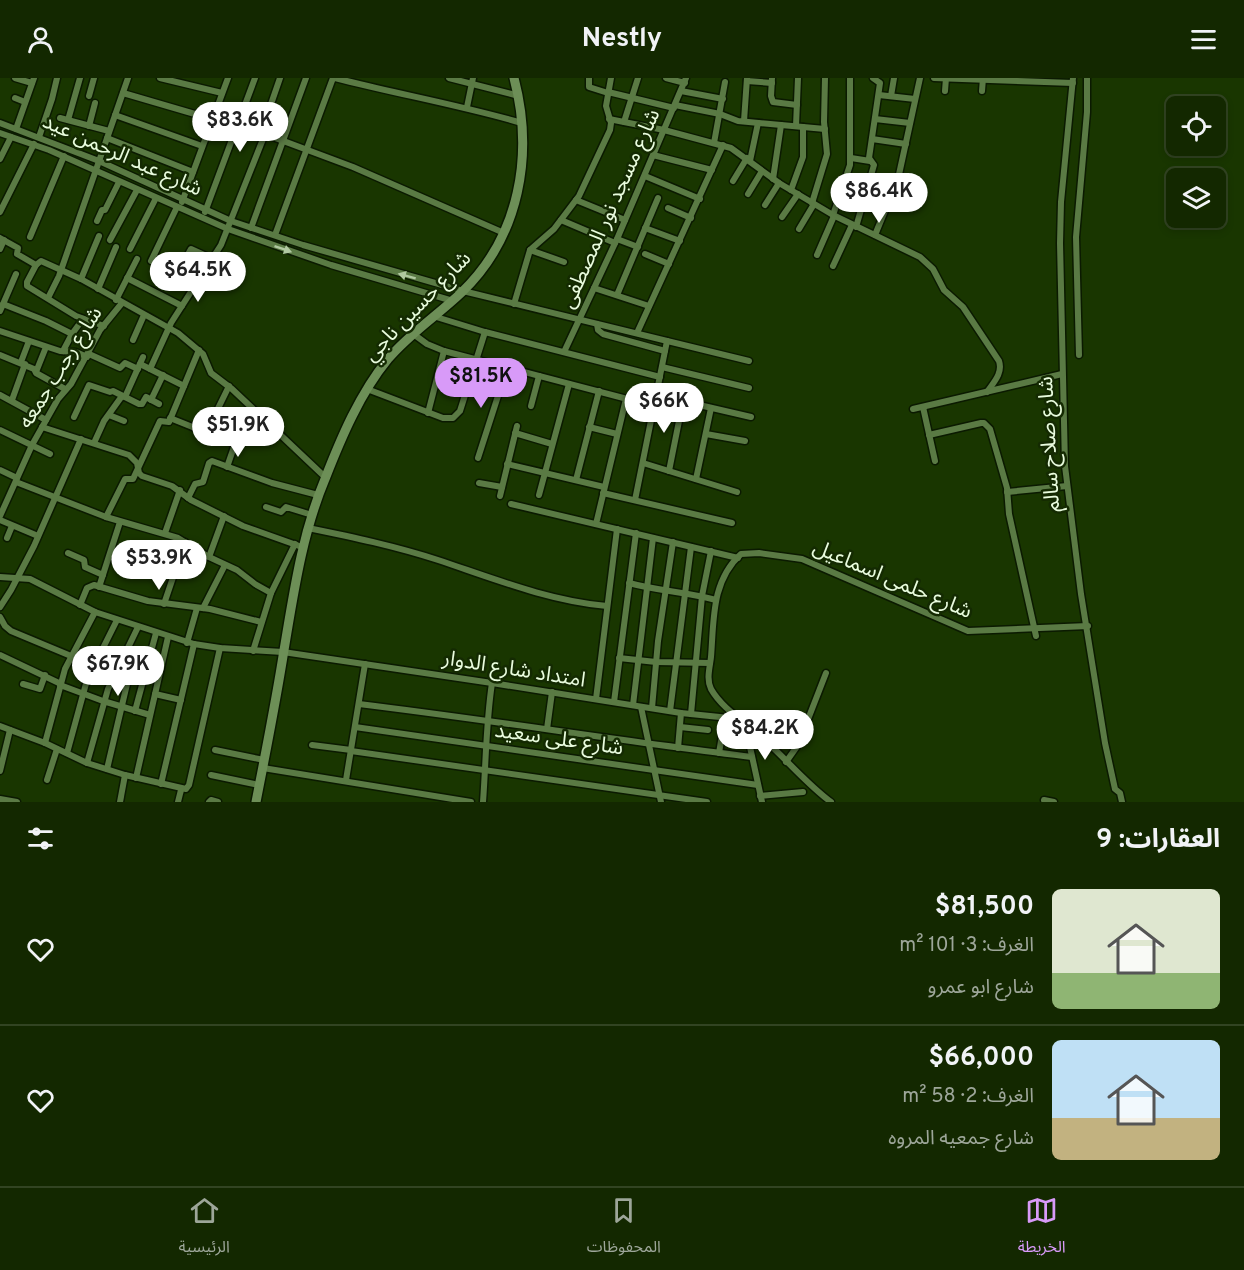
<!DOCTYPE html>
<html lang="ar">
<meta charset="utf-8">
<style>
body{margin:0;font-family:Overpass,"Noto Sans Arabic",sans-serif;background:#1c300a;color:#f1f3f6;direction:rtl;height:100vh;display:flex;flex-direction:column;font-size:22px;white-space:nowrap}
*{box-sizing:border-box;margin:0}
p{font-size:20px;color:#9da699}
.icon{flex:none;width:33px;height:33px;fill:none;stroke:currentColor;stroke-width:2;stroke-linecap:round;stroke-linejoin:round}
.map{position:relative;height:724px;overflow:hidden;direction:ltr}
.sheet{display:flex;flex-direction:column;background:#132800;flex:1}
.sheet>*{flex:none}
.controls{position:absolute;left:1166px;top:18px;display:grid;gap:12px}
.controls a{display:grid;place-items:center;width:60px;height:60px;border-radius:9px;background:#132800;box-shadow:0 3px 9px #0003,0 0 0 2px #324422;font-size:30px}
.price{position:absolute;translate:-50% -51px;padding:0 14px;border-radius:21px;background:#fff;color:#222;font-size:20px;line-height:39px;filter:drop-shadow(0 2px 3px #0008)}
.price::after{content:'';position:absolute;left:50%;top:36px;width:18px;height:14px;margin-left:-9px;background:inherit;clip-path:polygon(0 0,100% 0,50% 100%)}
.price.active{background:#d89af8;color:#111}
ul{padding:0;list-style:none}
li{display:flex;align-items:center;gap:18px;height:150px;padding:0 24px}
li+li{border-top:2px solid #324422}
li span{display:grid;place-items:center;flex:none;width:168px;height:120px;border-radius:9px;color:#555}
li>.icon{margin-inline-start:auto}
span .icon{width:72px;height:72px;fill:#fffc;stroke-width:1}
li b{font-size:26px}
h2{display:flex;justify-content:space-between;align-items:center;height:72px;padding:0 24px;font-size:26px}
header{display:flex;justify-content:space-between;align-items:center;height:78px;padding:0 24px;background:#132800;font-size:27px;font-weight:700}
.menu{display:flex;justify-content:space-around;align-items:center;height:84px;border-top:2px solid #324422;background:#132800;font-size:16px;color:#9da699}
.menu a{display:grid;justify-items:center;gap:3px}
.menu .active{color:#d89af8}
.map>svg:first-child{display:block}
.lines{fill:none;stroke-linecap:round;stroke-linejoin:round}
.street-casing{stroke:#0b1a01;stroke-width:9}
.secondary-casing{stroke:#0b1a01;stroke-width:12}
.street{stroke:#5a7a44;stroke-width:6}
.secondary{stroke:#6d8f57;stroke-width:9}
.oneway{fill:#b0c8a0}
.labels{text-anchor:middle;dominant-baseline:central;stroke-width:5;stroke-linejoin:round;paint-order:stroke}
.street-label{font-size:21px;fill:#e9fcde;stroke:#142a02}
</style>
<header><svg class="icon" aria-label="menu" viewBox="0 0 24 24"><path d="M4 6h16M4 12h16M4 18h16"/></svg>Nestly<svg class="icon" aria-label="person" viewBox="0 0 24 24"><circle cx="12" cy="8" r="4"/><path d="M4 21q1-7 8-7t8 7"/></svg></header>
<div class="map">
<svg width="1244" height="724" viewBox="0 0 1244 724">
<rect width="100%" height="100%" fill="#193600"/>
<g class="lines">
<defs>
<g id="street">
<polyline points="15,0 32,5"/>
<polyline points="160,0 222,15"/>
<path d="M335,0C397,16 460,27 522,45"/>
<polyline points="449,0 519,18"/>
<polyline points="589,0 589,9 608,15"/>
<polyline points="666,0 685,5"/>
<polyline points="772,0 771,18 773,24 797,27"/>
<polyline points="934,0 1073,5"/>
<polyline points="1073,0 1061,124 1060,165 1065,388 1081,516 1105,665 1115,711 1120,715 1122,724"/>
<polyline points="747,3 772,5"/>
<polyline points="681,13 723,21"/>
<polyline points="945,13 946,0"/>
<polyline points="982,13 983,0"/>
<polyline points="608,14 674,30"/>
<polyline points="123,15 212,41"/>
<polyline points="879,17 915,21"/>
<polyline points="89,18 94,0"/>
<polyline points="891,18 894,0"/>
<polyline points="15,20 25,24"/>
<polyline points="675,27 720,36 738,43 825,51"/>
<polyline points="467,29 473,0"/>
<polyline points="115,37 202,68"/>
<polyline points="214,37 353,89 504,155"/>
<polyline points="60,40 109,53"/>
<path d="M609,41L664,52L731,70L779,105L833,137L920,179L933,191L944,212L963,229L999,283C1003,295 994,304 987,314"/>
<polyline points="875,41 910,45"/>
<polyline points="68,42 80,0"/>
<polyline points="744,43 747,0"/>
<polyline points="624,44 638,0"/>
<polyline points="0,45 99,83 231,143 303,167 463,213 749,283"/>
<polyline points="89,48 95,25"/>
<polyline points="796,48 798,0"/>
<polyline points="16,51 34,0"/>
<polyline points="0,55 49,72 228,151 331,187 453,223"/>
<polyline points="261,55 280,0"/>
<polyline points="39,59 52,21 57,0"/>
<polyline points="107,60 193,94"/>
<polyline points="872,61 906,66"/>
<polyline points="714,65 725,4"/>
<polyline points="653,77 712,92"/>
<polyline points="851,80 870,83"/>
<polyline points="0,81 11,59"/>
<polyline points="750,83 758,45"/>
<polyline points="645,98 700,121"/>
<polyline points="773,101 781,47"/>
<polyline points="733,103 747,80"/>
<polyline points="791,112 803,79 803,49"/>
<polyline points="748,116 762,93"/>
<polyline points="576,122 625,142"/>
<polyline points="182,124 228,0"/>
<polyline points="812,125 827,76 824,44 825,0"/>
<polyline points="765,127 779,105"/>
<polyline points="668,130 691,140"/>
<polyline points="0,134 34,66"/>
<polyline points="205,134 255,0"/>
<polyline points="833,137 850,87 850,0"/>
<polyline points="782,139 798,116"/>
<polyline points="561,142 615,165"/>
<polyline points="97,143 102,132 105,132 119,104"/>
<polyline points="856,149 874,87 869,80 880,5 873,0"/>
<polyline points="251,150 306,0"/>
<polyline points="645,150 680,163"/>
<polyline points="799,151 814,126"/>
<polyline points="275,157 333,0"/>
<polyline points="875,157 898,101 920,0"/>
<polyline points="30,159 64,78"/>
<polyline points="0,160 18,170 17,176 36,187 41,183 81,201 178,255 203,276 211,295 232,311 325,399"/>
<polyline points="617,161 638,169"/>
<polyline points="110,162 137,112"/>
<polyline points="0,171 4,162"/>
<polyline points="130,171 156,120"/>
<polyline points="530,172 564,184"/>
<polyline points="645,176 669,186"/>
<polyline points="817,177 834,138"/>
<polyline points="151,183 177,129"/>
<polyline points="36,187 27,204 27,208 76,238 104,248"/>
<polyline points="833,188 852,147"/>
<polyline points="176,198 191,171 213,181"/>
<polyline points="127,200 182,228"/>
<polyline points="81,201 99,158"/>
<polyline points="594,210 649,228"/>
<polyline points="98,211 116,169"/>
<polyline points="617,217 658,120"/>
<polyline points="48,220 59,198 128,0"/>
<polyline points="116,222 137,181"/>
<polyline points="3,226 46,243 72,256"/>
<polyline points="514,226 530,172 554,151 579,118 610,52 611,45 606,28 611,0"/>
<polyline points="0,233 16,196"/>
<polyline points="433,238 485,254 660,299"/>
<polyline points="597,246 598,252 603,256 665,273"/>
<polyline points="0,253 60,273 76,274 87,279"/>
<polyline points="412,255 427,266 444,273 654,328"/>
<polyline points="637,255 723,67"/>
<polyline points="133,262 144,237"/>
<polyline points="63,273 72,256 83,241"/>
<polyline points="564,274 617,161 686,0"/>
<polyline points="89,276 120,290 125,285 138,291"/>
<polyline points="0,277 34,291 36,295 65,311"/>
<polyline points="1079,277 1076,159 1087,34 1087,0"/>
<polyline points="21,284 29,263"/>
<polyline points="140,286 184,308"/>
<polyline points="662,289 749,310"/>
<polyline points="150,291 171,245 221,167 265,56"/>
<polyline points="36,294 46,269"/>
<polyline points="367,311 443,340 453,340 460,333 485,254"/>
<polyline points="0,317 46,342"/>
<polyline points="656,317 751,339"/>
<polyline points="125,319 143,279"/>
<polyline points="12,322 25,286"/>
<polyline points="151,322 163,297"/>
<polyline points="531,328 539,298"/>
<polyline points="923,329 935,383"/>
<polyline points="913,331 1062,296"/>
<polyline points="428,335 444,273"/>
<polyline points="109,337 124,343"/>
<polyline points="74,339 89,307 110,314 113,313 139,326 142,326 146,319 159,326"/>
<polyline points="170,340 235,366"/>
<polyline points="42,349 129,377 137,385 139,395 142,398 172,408 191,422 243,448 302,469"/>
<polyline points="589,349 617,356"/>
<polyline points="0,352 50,376"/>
<polyline points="206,355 229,308"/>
<polyline points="515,355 552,366"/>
<polyline points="706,356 745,363"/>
<polyline points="929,357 981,345 984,345 990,351 1007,410 1009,436 1036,558"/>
<polyline points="94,365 104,343 122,318"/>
<polyline points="478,380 507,290"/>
<polyline points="643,385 737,414"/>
<polyline points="507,386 604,409"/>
<polyline points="227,389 235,366 255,334"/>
<polyline points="0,392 17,400"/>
<polyline points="669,393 683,323"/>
<polyline points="696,401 711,330"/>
<polyline points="576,402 599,313"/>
<polyline points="16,404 106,439 178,460 209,479 237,492 255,506 271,515"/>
<polyline points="479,405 502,409"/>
<polyline points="1007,414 1067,408"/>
<polyline points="603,415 732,445"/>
<polyline points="539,417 569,306"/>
<polyline points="500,418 517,348"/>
<polyline points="188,420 195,406 203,404 209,385 212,383 272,405 318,417"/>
<polyline points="635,422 667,263"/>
<polyline points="511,426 738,480"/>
<polyline points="266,429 281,434 286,429 312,437"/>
<polyline points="0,438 32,367 58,321 71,306 100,252 122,225"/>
<polyline points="106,439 125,401 133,401 160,343 169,344 199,272"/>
<polyline points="0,442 38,458"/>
<polyline points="596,446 626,321"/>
<path d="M308,450C352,459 395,468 438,482C492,500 549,523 607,528"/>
<polyline points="165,455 180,412"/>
<polyline points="7,460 12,448"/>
<polyline points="68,475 84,482 85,489 103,497"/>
<polyline points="149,475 178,484"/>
<polyline points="209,479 224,438"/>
<polyline points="0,499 30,501 95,534 194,566 220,570 283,574 492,605 681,635 739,641"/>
<path d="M629,505C658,513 687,514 716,522"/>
<polyline points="99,509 120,444"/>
<polyline points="164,526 185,464"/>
<polyline points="80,527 87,510 94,507 148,523 210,531 261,544"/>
<polyline points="0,529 11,512 34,468 81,361"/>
<polyline points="203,530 225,487"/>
<polyline points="0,539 5,548 11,553 71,578"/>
<polyline points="187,565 197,530"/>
<polyline points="253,573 271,515 295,466"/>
<polyline points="0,577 61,606"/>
<polyline points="619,580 656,584 710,585"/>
<polyline points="23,606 40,611 45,597"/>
<polyline points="60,607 103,623 150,637"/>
<polyline points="155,616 181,622"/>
<polyline points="596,621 617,451"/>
<polyline points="614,624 636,455"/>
<path d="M359,626C490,642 621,663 752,679"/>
<polyline points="633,627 653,460"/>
<polyline points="641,629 661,724"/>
<polyline points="652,630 658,563 673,464"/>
<polyline points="135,633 156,555"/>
<polyline points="670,633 691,469"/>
<polyline points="691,636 702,518 711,473"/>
<polyline points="745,646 762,724"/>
<polyline points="0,648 45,665 87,685 125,697 186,711 189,707 220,570"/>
<polyline points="355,649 758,707"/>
<polyline points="680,649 708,652"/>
<polyline points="547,651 552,614"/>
<polyline points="45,665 65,591 95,534"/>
<polyline points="312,667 351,672"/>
<polyline points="678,670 681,635"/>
<polyline points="215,672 264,682"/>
<polyline points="351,673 707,724"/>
<polyline points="67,675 87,602 117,542"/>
<polyline points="719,675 725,640"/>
<polyline points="786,684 798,667 826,595"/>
<polyline points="87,685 108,611 138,549"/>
<polyline points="263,690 471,724"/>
<polyline points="107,691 127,606"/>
<polyline points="0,693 10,652"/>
<polyline points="211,697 259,707"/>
<polyline points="136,700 168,559"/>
<polyline points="47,702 57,671"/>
<polyline points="346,702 365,586"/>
<polyline points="161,706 194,566"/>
<polyline points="760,718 803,714"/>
<polyline points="0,721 17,724"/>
<polyline points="1044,722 1054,724"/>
<polyline points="120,724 125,697"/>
<polyline points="178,724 181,712"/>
<polyline points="209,724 211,722 218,724"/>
<path d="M483,724C486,684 486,644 492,605"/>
<path d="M831,724C804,704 783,677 757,655C741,641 722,630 711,611C706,601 710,589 711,579C714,543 711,503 741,476L759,475L802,481L968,553L1088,548"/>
</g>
<path id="secondary" d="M256,724C266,673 276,623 284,572C294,513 302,456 325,401C341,360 360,315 388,281C410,255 438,237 462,214C520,158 534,76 514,0"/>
</defs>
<use href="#street" class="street-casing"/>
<use href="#secondary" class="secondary-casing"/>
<use href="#street" class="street"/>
<use href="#secondary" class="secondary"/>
</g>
<defs><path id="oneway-solid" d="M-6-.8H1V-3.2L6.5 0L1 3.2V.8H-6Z" transform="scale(1.5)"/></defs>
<g class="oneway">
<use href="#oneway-solid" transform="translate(283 171) rotate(19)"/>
<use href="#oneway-solid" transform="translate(407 198) rotate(-165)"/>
</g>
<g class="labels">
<g class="street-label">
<text transform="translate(122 78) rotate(24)">شارع عبد الرحمن عيد</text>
<text transform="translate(611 131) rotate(-66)">شارع مسجد نور المصطفى</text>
<text transform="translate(418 229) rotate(-46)">شارع حسين ناجي</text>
<text transform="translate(61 290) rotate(-58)">شارع رجب جمعه</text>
<text transform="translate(1050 366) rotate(-93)">شارع صلاح سالم</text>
<text transform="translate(892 502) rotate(23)">شارع حلمى اسماعيل</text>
<text transform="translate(514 592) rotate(9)">امتداد شارع الدوار</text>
<text transform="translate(559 662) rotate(8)">شارع على سعيد</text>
</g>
</g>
</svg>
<div class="controls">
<a><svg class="icon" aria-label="locate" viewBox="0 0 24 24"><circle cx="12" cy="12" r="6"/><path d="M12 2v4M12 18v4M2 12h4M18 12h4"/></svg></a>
<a><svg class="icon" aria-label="layers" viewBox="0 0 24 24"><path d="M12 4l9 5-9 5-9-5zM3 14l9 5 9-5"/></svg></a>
</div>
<b class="price" style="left:240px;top:75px">$83.6K</b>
<b class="price" style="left:879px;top:146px">$86.4K</b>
<b class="price" style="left:198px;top:225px">$64.5K</b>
<b class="price active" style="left:481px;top:331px">$81.5K</b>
<b class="price" style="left:664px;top:356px">$66K</b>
<b class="price" style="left:238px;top:380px">$51.9K</b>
<b class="price" style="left:159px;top:513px">$53.9K</b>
<b class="price" style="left:118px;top:619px">$67.9K</b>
<b class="price" style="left:765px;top:683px">$84.2K</b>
</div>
<section class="sheet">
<h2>العقارات: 9<svg class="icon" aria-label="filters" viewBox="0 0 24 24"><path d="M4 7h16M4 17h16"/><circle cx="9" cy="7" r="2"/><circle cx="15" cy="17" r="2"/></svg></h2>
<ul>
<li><span style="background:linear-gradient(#dfe7d0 70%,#8fb573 0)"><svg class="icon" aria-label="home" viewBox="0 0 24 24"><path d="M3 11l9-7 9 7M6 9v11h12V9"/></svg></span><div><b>$81,500</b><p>الغرف: 3 · 101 m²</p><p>شارع ابو عمرو</p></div><svg class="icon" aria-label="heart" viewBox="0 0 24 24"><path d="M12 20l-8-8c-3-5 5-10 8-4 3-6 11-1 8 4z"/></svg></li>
<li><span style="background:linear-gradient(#bfe0f5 65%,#c2b280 0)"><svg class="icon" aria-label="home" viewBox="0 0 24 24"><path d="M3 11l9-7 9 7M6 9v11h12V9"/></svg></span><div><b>$66,000</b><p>الغرف: 2 · 58 m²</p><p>شارع جمعيه المروه</p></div><svg class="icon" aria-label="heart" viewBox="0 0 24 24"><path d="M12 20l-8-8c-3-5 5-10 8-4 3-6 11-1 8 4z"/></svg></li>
</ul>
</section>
<nav class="menu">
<a class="active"><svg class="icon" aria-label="map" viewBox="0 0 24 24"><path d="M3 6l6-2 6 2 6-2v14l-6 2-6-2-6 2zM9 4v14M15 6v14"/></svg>الخريطة</a>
<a><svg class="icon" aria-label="saved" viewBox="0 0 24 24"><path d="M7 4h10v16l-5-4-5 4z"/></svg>المحفوظات</a>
<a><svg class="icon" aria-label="home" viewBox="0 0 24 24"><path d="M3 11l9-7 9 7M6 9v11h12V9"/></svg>الرئيسية</a>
</nav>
